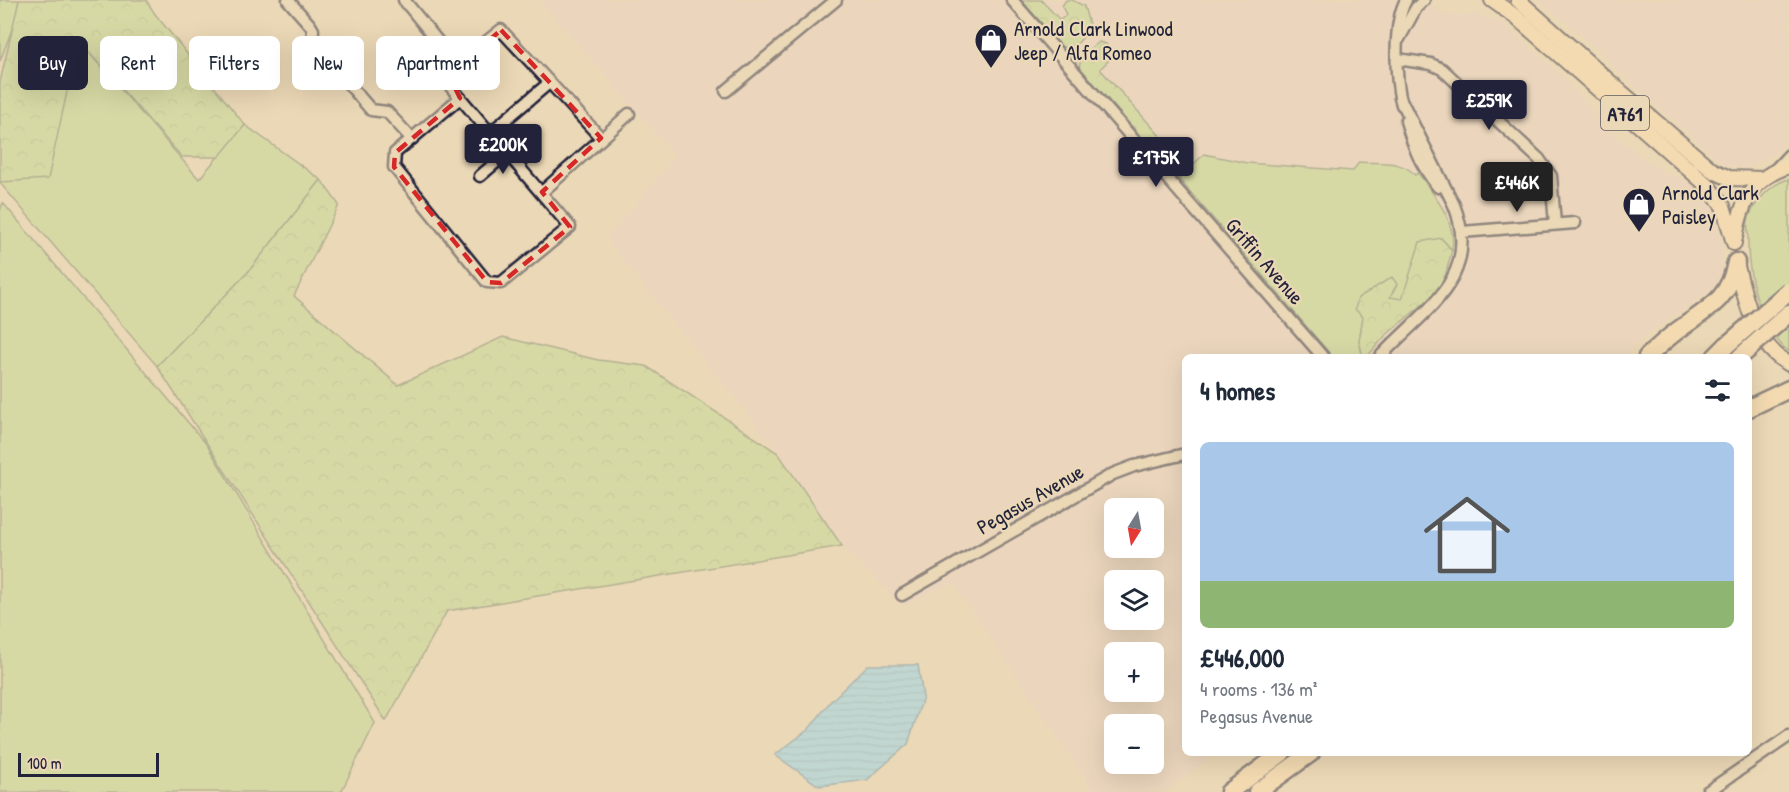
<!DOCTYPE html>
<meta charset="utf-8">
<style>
body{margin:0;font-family:"Patrick Hand",sans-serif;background:#f6f6f7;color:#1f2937;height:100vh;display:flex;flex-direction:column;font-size:22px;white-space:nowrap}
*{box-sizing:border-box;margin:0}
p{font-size:20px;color:#747a83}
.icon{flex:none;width:33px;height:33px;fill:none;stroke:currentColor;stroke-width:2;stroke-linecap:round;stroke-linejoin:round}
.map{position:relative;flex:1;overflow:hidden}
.drawer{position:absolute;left:1182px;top:354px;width:570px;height:402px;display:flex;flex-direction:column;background:#fff;border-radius:9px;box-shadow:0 6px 24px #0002}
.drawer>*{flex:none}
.guide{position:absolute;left:18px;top:36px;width:570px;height:54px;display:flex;gap:12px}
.needle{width:39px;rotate:191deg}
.fabs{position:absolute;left:1104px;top:498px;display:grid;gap:12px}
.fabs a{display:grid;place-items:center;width:60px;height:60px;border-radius:9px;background:#fff;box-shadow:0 6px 24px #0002;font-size:30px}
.scale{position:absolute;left:18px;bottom:15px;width:141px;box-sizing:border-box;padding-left:6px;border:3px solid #22223b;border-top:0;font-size:16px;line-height:21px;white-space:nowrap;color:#22223b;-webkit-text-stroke:4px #ebd8b6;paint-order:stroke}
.price{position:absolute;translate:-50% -51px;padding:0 14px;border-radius:6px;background:#22223b;color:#fff;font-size:20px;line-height:39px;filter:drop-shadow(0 2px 3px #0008)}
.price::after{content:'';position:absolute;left:50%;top:36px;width:18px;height:14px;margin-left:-9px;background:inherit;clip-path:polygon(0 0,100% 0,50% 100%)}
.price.current{background:#222;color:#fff}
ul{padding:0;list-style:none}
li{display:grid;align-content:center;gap:12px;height:318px;padding:0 18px}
li span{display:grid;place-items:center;height:186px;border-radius:9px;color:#555}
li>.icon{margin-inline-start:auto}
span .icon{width:108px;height:108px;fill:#fffc;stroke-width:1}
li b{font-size:26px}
h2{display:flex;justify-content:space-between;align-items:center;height:72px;padding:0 18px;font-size:26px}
.chip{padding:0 21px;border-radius:9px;background:#fff;box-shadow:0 6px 24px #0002;font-size:21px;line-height:54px}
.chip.current{background:#22223b;color:#fff}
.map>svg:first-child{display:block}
.built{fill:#ecd2c6;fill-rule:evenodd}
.green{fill:#bfda91;stroke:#707e66;stroke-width:1.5}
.forest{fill:url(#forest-crowns);stroke:#707e66;stroke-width:1.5}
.water{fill:url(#water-rules);stroke:#638ca8;stroke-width:1.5}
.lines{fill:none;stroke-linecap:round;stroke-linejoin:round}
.minor-casing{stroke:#22223b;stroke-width:15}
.major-casing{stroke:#22223b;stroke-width:18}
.highway-casing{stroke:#22223b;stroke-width:21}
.minor{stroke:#ebd8b6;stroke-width:10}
.major{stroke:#fddcac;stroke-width:14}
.highway{stroke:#fddcac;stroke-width:16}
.highway-bridge-casing{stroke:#22223b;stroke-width:21;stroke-linecap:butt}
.highway-bridge{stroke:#fddcac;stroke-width:16}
.marked{fill:none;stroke:#d62828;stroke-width:4.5;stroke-dasharray:12 8;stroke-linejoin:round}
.labels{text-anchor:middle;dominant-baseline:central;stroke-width:4.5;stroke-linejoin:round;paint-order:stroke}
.shield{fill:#ebd8b6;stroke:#5e5960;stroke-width:1.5}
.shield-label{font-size:20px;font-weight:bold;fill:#22223b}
.poi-label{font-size:21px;fill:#22223b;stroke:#ebd8b6;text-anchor:start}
.street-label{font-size:21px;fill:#22223b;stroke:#ebd8b6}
</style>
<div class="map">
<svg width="1789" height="792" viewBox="0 0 1789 792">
<defs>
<pattern id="forest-crowns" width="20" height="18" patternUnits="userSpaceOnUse" patternTransform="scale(1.5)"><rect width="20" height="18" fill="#bfda91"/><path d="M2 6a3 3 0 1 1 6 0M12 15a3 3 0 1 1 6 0" fill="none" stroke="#a4bb7e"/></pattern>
<pattern id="water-rules" width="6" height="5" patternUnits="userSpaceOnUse" patternTransform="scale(1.5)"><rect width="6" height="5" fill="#8ed3f0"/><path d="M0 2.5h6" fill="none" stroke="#7ab5cf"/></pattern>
</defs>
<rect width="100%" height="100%" fill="#ebd8b6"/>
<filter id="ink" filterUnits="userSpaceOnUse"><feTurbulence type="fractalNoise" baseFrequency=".0167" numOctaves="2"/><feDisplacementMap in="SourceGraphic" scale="12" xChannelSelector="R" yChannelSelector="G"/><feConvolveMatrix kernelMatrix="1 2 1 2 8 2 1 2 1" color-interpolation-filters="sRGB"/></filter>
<g filter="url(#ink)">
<g class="built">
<path d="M539,0H1428L1444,15L1477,14L1502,23L1555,69L1581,96L1600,123L1663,173L1687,181L1701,192L1710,202L1719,228L1722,253L1721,275L1714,289L1645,336L1623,357H1185V753H1216L1165,792H1094L953,583L902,606L842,546L778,452L606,239L675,156ZM1114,508H1154V548H1114ZM1114,580H1154V620H1114ZM1114,652H1154V692H1114ZM1114,724H1154V764H1114Z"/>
<polygon points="1539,0 1789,0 1789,141 1779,151 1753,166 1740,169 1723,164 1625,78 1598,50"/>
</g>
<g class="green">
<polygon points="0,0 19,0 16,19 0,61"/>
<polygon points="83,46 199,179 245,125 321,180 249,271 157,366 0,183 0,180"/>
<path d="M1204,154L1247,163L1353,171L1359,162C1379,164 1401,159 1415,175L1418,173C1434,195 1457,221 1452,250L1441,238L1402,299L1390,298L1363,317L1359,341L1363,357H1333L1179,179Z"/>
<path d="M1789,179V352C1760,328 1747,275 1748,238C1748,233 1747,225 1748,220C1753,203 1772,183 1789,179Z"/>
<polygon points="3,203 207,445 375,723 341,792 0,792 0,211"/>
</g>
<g class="forest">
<polygon points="19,0 146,0 155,14 245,125 219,157 182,157 83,46 70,78 48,179 0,182 0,82"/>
<path d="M1021,0H1041L1060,20L1066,15L1062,6L1066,0H1072L1084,6L1090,28C1082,38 1076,50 1062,47Z"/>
<path d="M1099,42L1106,44L1115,54L1100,69L1189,168L1179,179L1080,68C1077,57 1091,49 1099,42Z"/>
<polygon points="321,180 339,205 294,296 398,385 503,337 598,360 646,366 778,453 842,546 447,611 386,721 157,366 249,271"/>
<polygon points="1441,238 1452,250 1445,277 1435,294 1385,336 1367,357 1363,357 1359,341 1363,317 1355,309 1358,298 1392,277 1397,284 1390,297 1402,299 1420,242"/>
</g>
<polygon class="water" points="868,665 918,665 923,697 908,744 867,780 819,786 775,755 809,729 830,702"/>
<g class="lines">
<defs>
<g id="minor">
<polyline points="288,0 310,25 313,30 312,41 371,110 387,112 412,139"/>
<polyline points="404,0 457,65"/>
<polyline points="1012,0 1323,357"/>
<polyline points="1399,39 1416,8 1424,0"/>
<polyline points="1397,59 1431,64 1442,69 1539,159 1551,176 1555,224"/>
<polyline points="726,91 836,0"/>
<polyline points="460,98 395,153 394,167 487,282 501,283 570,227 451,87 449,75 457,65 501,30 601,138"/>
<path d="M1402,105C1395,80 1393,23 1406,0"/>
<path d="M1406,121C1414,149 1420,164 1438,187"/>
<polyline points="490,133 549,83"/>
<polyline points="1774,171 1789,155"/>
<polyline points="480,176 507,153"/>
<polyline points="542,192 629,114"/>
<polyline points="1462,232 1575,223"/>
<path d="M1380,357C1423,310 1483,279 1454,205L1400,98"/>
<polyline points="902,595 1113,474 1134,466 1185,454"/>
<polyline points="1707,792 1789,736"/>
</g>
<g id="major">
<polyline points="1492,0 1516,17 1708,186 1723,206 1734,243"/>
<polyline points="1518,0 1621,92 1712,170 1729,178 1763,179"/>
<path d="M1735,238C1741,203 1752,177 1789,166"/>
<path d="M1736,263C1746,299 1753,344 1789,364"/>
</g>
<g id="highway">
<path d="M1647,357C1659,346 1670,335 1684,326C1711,307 1730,297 1736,262"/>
<polyline points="1715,357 1727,345"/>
<polyline points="1749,408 1789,389"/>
<polyline points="1229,792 1282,753"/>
<polyline points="1257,792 1311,753"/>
</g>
</defs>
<use href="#minor" class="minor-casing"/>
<use href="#major" class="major-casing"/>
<use href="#highway" class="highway-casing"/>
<use href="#minor" class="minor"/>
<use href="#major" class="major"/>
<use href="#highway" class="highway"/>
<defs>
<g id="highway-bridge">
<polyline points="1727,345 1789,291"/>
<polyline points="1740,357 1789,313"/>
</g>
</defs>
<use href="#highway-bridge" class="highway-bridge-casing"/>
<use href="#highway-bridge" class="highway-bridge"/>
</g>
</g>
<path d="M0 0H1789V792H0ZM501,30L601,138L542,192L570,227L501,283L487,282L394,167L395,153L460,98L449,75Z" fill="#ebd8b6" fill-opacity=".55" fill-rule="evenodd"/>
<path class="marked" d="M501,30L601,138L542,192L570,227L501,283L487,282L394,167L395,153L460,98L449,75Z"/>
<defs>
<symbol id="shop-pin" viewBox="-11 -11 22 30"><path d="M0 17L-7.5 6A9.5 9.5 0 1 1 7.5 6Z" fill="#22223b" stroke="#ebd8b6"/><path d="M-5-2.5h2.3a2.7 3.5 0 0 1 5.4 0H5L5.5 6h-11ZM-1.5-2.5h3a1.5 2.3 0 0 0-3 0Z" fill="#fff"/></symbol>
</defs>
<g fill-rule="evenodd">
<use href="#shop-pin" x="972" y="21" width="38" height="52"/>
<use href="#shop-pin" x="1620" y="185" width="38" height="52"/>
</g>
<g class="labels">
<rect class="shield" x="1601" y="96" width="48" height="34" rx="4.5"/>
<g class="shield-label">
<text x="1625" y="113">A761</text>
</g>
<g class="poi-label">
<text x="1014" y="28">Arnold Clark Linwood<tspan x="1014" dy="24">Jeep / Alfa Romeo</tspan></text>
<text x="1662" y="192">Arnold Clark<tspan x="1662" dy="24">Paisley</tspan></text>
</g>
<g class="street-label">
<text transform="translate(1265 261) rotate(49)">Griffin Avenue</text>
<text transform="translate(1030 499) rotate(-30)">Pegasus Avenue</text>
</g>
</g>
</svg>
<div class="fabs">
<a><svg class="needle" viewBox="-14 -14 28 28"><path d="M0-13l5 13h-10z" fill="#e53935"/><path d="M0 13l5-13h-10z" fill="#747a83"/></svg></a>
<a><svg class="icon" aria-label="layers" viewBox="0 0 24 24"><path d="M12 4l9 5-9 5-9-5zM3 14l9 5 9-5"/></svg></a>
<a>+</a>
<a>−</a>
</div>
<div class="scale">100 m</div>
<b class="price" style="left:1489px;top:131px">£259K</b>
<b class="price" style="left:503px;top:175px">£200K</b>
<b class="price" style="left:1156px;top:188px">£175K</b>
<b class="price current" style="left:1517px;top:213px">£446K</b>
<div class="guide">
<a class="chip current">Buy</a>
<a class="chip">Rent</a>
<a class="chip">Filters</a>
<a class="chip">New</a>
<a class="chip">Apartment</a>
</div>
<section class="drawer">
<h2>4 homes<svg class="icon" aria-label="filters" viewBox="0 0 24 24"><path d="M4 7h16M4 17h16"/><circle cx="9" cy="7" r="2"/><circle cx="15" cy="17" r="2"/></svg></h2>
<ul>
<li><span style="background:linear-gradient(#a9c7e8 75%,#8fb573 0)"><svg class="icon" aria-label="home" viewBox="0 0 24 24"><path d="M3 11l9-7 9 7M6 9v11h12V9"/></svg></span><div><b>£446,000</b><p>4 rooms · 136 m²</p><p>Pegasus Avenue</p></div></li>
</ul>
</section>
</div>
